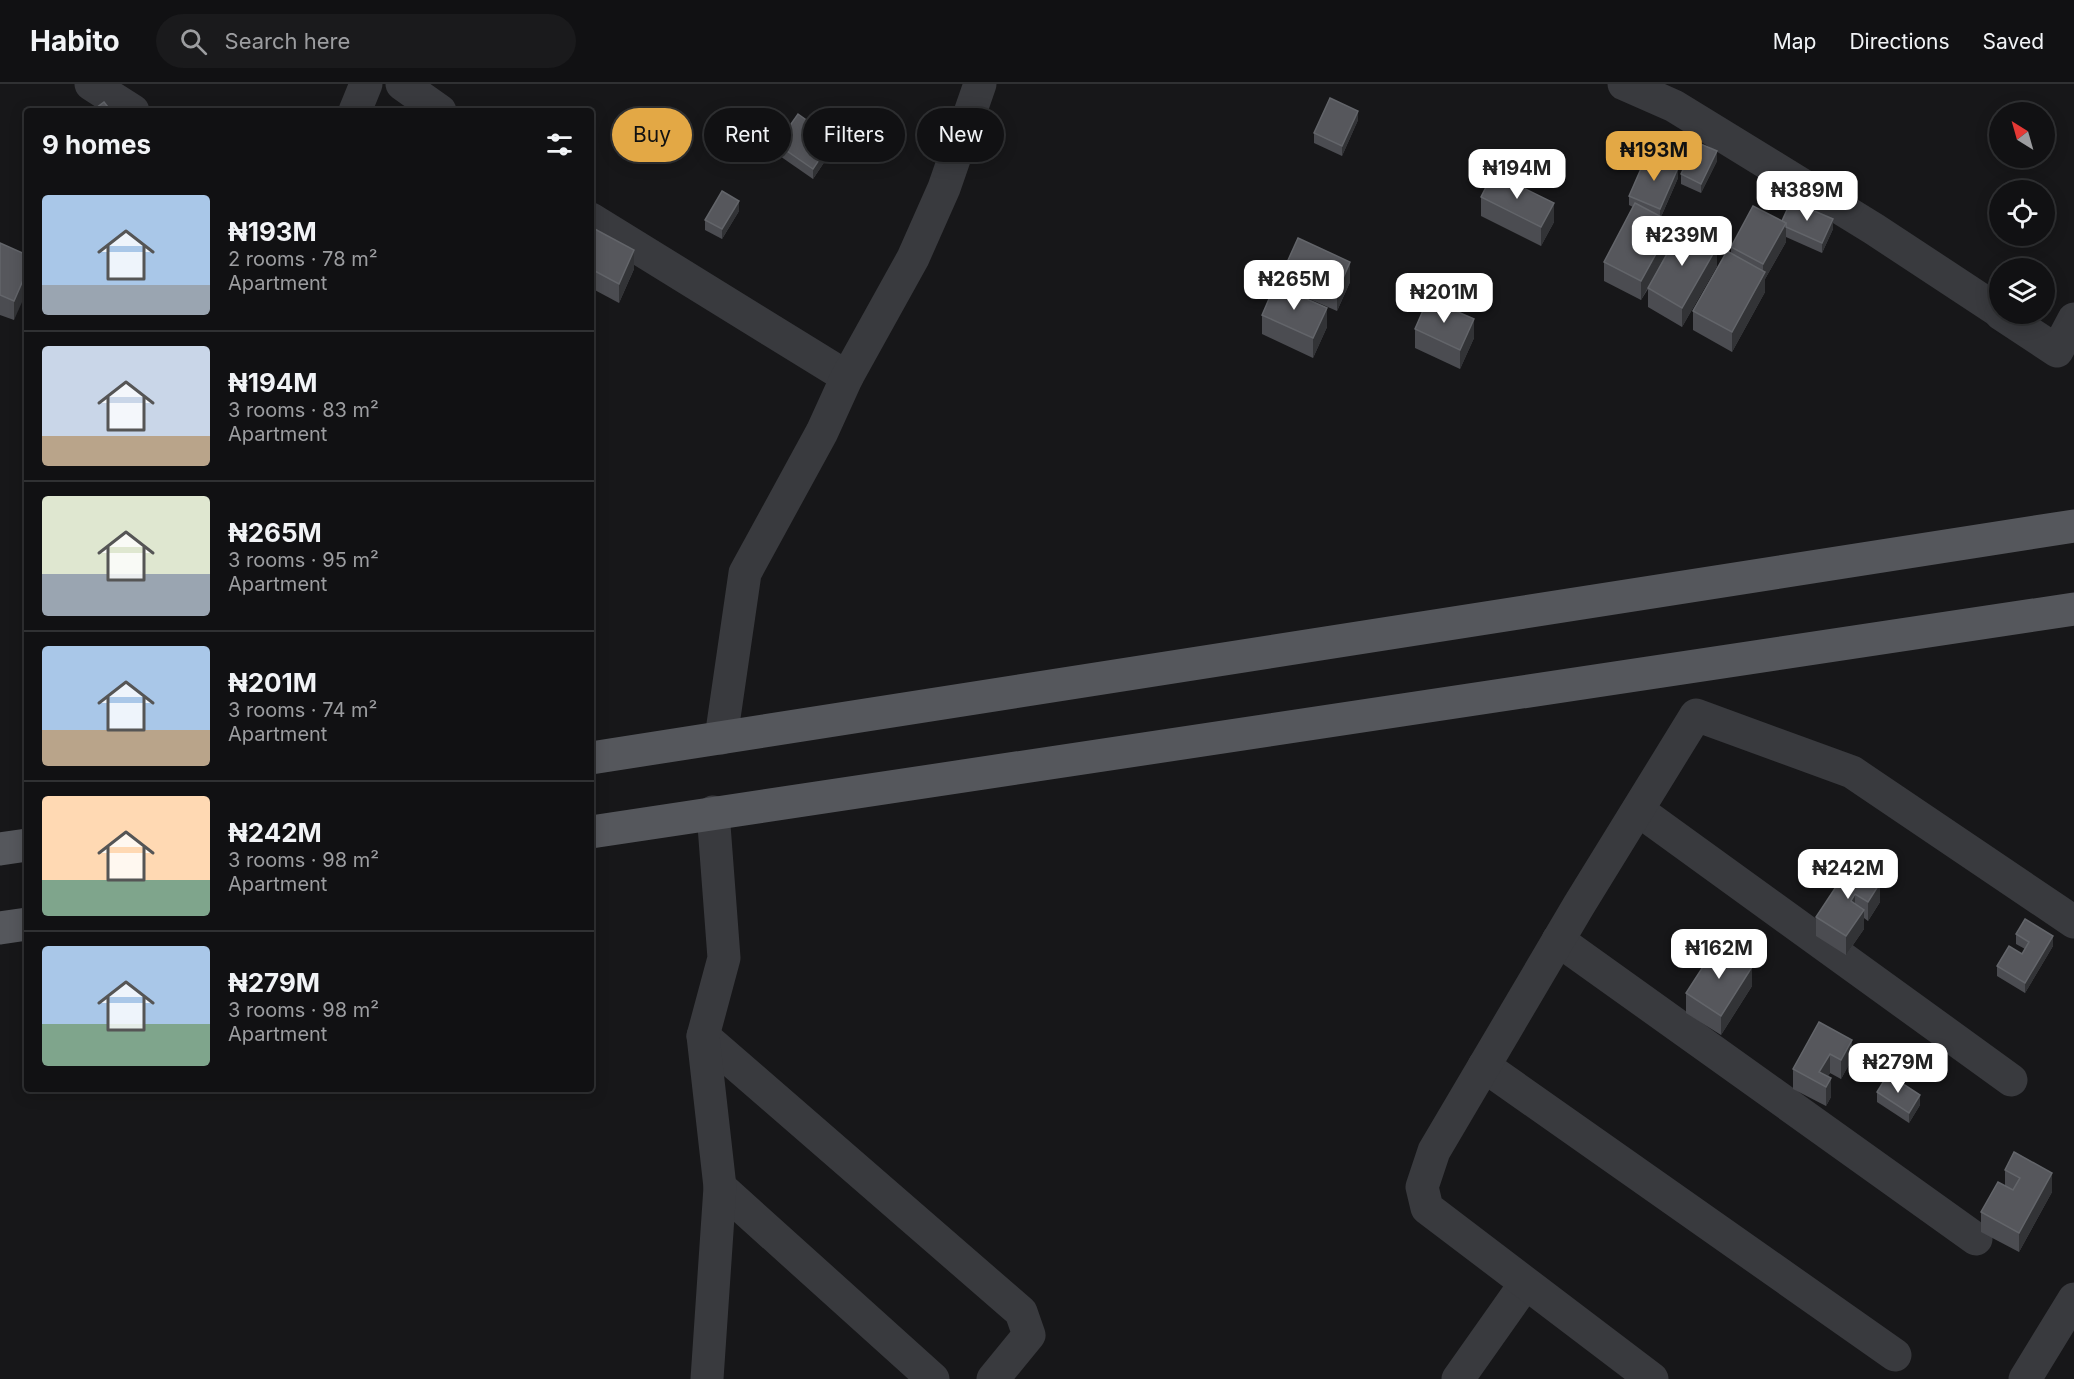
<!DOCTYPE html>
<meta charset="utf-8">
<style>
body{margin:0;font-family:Inter,sans-serif;background:#1a1a1c;color:#f1f3f6;height:100vh;display:flex;flex-direction:column;font-size:22px;white-space:nowrap}
*{box-sizing:border-box;margin:0}
p{font-size:20px;color:#9c9da0}
.icon{flex:none;width:33px;height:33px;fill:none;stroke:currentColor;stroke-width:2;stroke-linecap:round;stroke-linejoin:round}
.map{position:relative;flex:1;overflow:hidden}
.panel{position:absolute;left:24px;top:24px;width:570px;height:984px;display:flex;flex-direction:column;background:#111113;border-radius:6px;box-shadow:0 3px 15px #0003,0 0 0 2px #303133}
.panel>*{flex:none}
.hud{position:absolute;left:612px;top:24px;width:570px;height:54px;display:flex;gap:12px}
.needle{width:39px;rotate:323deg}
.fabs{position:absolute;left:1989px;top:18px;display:grid;gap:12px}
.fabs a{display:grid;place-items:center;width:66px;height:66px;border-radius:50%;background:#111113;box-shadow:0 3px 15px #0003,0 0 0 2px #303133;font-size:30px}
.price{position:absolute;translate:-50% -51px;padding:0 14px;border-radius:12px;background:#fff;color:#222;font-size:20px;line-height:39px;filter:drop-shadow(0 2px 3px #0008)}
.price::after{content:'';position:absolute;left:50%;top:36px;width:18px;height:14px;margin-left:-9px;background:inherit;clip-path:polygon(0 0,100% 0,50% 100%)}
.price.current{background:#e3a845;color:#111}
ul{padding:0;list-style:none}
li{display:flex;align-items:center;gap:18px;height:150px;padding:0 18px}
li+li{border-top:2px solid #303133}
li span{display:grid;place-items:center;flex:none;width:168px;height:120px;border-radius:6px;color:#555}
li>.icon{margin-inline-start:auto}
span .icon{width:72px;height:72px;fill:#fffc;stroke-width:1}
li b{font-size:26px}
h2{display:flex;justify-content:space-between;align-items:center;height:72px;padding:0 18px;font-size:26px}
.chip{padding:0 21px;border-radius:27px;background:#111113;box-shadow:0 3px 15px #0003,0 0 0 2px #303133;font-size:21px;line-height:54px}
.chip.current{background:#e3a845;color:#111}
header{display:flex;align-items:center;gap:36px;box-sizing:border-box;height:84px;padding:0 30px;background:#111113;border-bottom:2px solid #303133}
header strong{font-size:28px}
nav{display:flex;gap:33px;margin-inline-start:auto;font-size:21px}
.search{width:420px;height:54px;background:#1a1a1c;display:flex;align-items:center;gap:15px;box-sizing:border-box;padding:0 21px;border-radius:33px;color:#9c9da0;font-size:22px}
.map>svg:first-child{display:block}
.lines{fill:none;stroke-linecap:round;stroke-linejoin:round}
.street{stroke:#393a3e;stroke-width:33}
.primary{stroke:#55575c;stroke-width:33}
.wall{fill:#4b4c51}
.shaded-wall{fill:#323336}
.building{fill:#56575c;stroke:#63656a;stroke-width:1.5}
</style>
<header>
<strong>Habito</strong>
<div class="search"><svg class="icon" aria-label="search" viewBox="0 0 24 24"><circle cx="10" cy="10" r="6"/><path d="M15 15l6 6"/></svg>Search here</div>
<nav><a>Map</a><a>Directions</a><a>Saved</a></nav>
</header>
<div class="map">
<svg width="2074" height="1295" viewBox="0 0 2074 1295">
<rect width="100%" height="100%" fill="#171719"/>
<g class="lines">
<g class="street">
<polyline points="91,0 133,27"/>
<polyline points="402,0 440,27"/>
<polyline points="1624,0 1674,22 1874,145 2000,228"/>
<polyline points="355,27 366,0"/>
<polyline points="591,135 847,293"/>
<polyline points="2001,230 2057,267 2074,235"/>
<polyline points="721,654 745,489 822,348 847,293 913,174 944,104 980,0"/>
<polyline points="1638,726 2011,996"/>
<polyline points="1558,856 1976,1155"/>
<polyline points="703,952 1021,1228 1029,1251 993,1295"/>
<polyline points="1484,982 1895,1271"/>
<polyline points="720,1103 933,1295"/>
<polyline points="707,1295 720,1103 703,952 724,874 713,728"/>
<polyline points="1458,1295 1525,1200"/>
<polyline points="1652,1295 1427,1124 1422,1103 1434,1067 1579,821 1696,631 1852,688 2074,838"/>
<polyline points="2025,1295 2074,1215"/>
</g>
<g class="primary">
<polyline points="591,674 2074,442"/>
<polyline points="591,748 2074,525"/>
<polyline points="0,765 27,761"/>
<polyline points="0,844 27,840"/>
</g>
</g>
<g class="wall">
<polygon points="1358,36 1342,72 1314,59 1314,49"/>
<polygon points="777,60 833,65 813,95 777,70"/>
<polygon points="1717,77 1701,109 1681,100 1681,90"/>
<polygon points="1678,94 1661,133 1673,158 1656,190 1717,182 1682,243 1648,223 1648,205 1641,216 1604,197 1604,178 1633,123 1629,121 1629,112"/>
<polygon points="1481,113 1554,138 1541,162 1481,132"/>
<polygon points="739,127 722,155 705,146 705,136"/>
<polygon points="1782,137 1833,145 1822,169 1786,153 1786,158 1765,195 1765,208 1732,268 1693,246 1693,227 1731,170 1731,163"/>
<polygon points="591,143 634,185 619,219 591,204"/>
<polygon points="0,159 27,171 14,236 0,231"/>
<polygon points="1284,185 1350,198 1337,227 1284,204"/>
<polygon points="1262,231 1327,243 1313,274 1262,250"/>
<polygon points="1415,245 1474,254 1460,285 1415,264"/>
<polygon points="1851,780 1880,818 1868,837 1864,834 1864,845 1846,871 1816,852 1816,833"/>
<polygon points="2016,850 2053,862 2025,909 1997,892 1997,882 2022,870 2025,865 2016,860"/>
<polygon points="1752,902 1721,951 1686,929 1686,909"/>
<polygon points="1819,938 1852,975 1841,995 1830,989 1828,992 1831,1013 1826,1022 1793,1005 1793,985"/>
<polygon points="1877,1008 1920,1021 1909,1039 1877,1018"/>
<polygon points="2005,1086 2052,1108 2019,1168 1981,1148 1981,1128 2005,1101"/>
</g>
<g class="shaded-wall">
<polygon points="1358,27 1358,36 1342,72 1342,62"/>
<polygon points="833,55 833,65 813,95 813,85"/>
<polygon points="1717,67 1717,77 1701,109 1701,100"/>
<polygon points="1678,84 1678,94 1660,135 1660,125"/>
<polygon points="739,117 739,127 722,155 722,145"/>
<polygon points="1554,119 1554,138 1541,162 1541,143"/>
<polygon points="1833,135 1833,145 1822,169 1822,159"/>
<polygon points="1673,139 1673,158 1641,216 1641,197"/>
<polygon points="1786,139 1786,158 1765,195 1765,208 1732,268 1732,248 1763,193 1763,180"/>
<polygon points="1717,163 1717,182 1682,243 1682,224"/>
<polygon points="634,166 634,185 619,219 619,200"/>
<polygon points="1350,178 1350,198 1337,227 1337,208"/>
<polygon points="27,187 27,207 14,236 14,217"/>
<polygon points="1327,224 1327,243 1313,274 1313,254"/>
<polygon points="1474,235 1474,254 1460,285 1460,266"/>
<polygon points="1880,799 1880,818 1868,837 1868,818"/>
<polygon points="1855,810 1855,829 1851,817"/>
<polygon points="1864,826 1864,845 1846,871 1846,852"/>
<polygon points="2053,852 2053,862 2025,909 2025,899"/>
<polygon points="1752,883 1752,902 1721,951 1721,932"/>
<polygon points="1852,956 1852,975 1841,995 1841,976"/>
<polygon points="1830,970 1830,989 1823,1001 1819,988"/>
<polygon points="1831,994 1831,1013 1826,1022 1826,1003"/>
<polygon points="1920,1011 1920,1021 1909,1039 1909,1029"/>
<polygon points="2052,1089 2052,1108 2019,1168 2019,1149"/>
</g>
<g class="building">
<polygon points="1330,14 1358,27 1342,62 1314,49"/>
<polygon points="104,18 111,27 92,27"/>
<polygon points="798,30 833,55 813,85 777,60"/>
<polygon points="1696,58 1717,67 1701,100 1681,90"/>
<polygon points="1647,71 1678,84 1660,125 1629,112"/>
<polygon points="1493,89 1554,119 1541,143 1481,113"/>
<polygon points="722,107 739,117 722,145 705,136"/>
<polygon points="1791,117 1833,135 1822,159 1786,143 1786,139 1782,137"/>
<polygon points="1635,119 1673,139 1641,197 1604,178"/>
<polygon points="1753,122 1786,139 1763,180 1731,163"/>
<polygon points="591,143 634,166 619,200 591,185"/>
<polygon points="1682,143 1717,163 1682,224 1648,204"/>
<polygon points="1298,154 1350,178 1337,208 1284,185"/>
<polygon points="0,159 27,171 27,187 14,217 0,211"/>
<polygon points="1727,167 1765,188 1732,248 1693,227"/>
<polygon points="1275,201 1327,224 1313,254 1262,231"/>
<polygon points="1428,215 1474,235 1460,266 1415,245"/>
<polygon points="1851,780 1880,799 1868,818 1855,810 1851,817 1864,826 1846,852 1816,833"/>
<polygon points="2025,835 2053,852 2025,899 1997,882 2009,862 2022,870 2029,858 2016,850"/>
<polygon points="1717,861 1752,883 1721,932 1686,909"/>
<polygon points="1819,938 1852,956 1841,976 1830,970 1819,988 1831,994 1826,1003 1793,985"/>
<polygon points="1888,990 1920,1011 1909,1029 1877,1008"/>
<polygon points="2014,1068 2052,1089 2019,1149 1981,1128 1998,1098 2013,1106 2020,1094 2005,1086"/>
</g>
</svg>
<div class="fabs">
<a><svg class="needle" viewBox="-14 -14 28 28"><path d="M0-13l5 13h-10z" fill="#e53935"/><path d="M0 13l5-13h-10z" fill="#9c9da0"/></svg></a>
<a><svg class="icon" aria-label="locate" viewBox="0 0 24 24"><circle cx="12" cy="12" r="6"/><path d="M12 2v4M12 18v4M2 12h4M18 12h4"/></svg></a>
<a><svg class="icon" aria-label="layers" viewBox="0 0 24 24"><path d="M12 4l9 5-9 5-9-5zM3 14l9 5 9-5"/></svg></a>
</div>
<b class="price current" style="left:1654px;top:98px">₦193M</b>
<b class="price" style="left:1517px;top:116px">₦194M</b>
<b class="price" style="left:1807px;top:138px">₦389M</b>
<b class="price" style="left:1682px;top:183px">₦239M</b>
<b class="price" style="left:1294px;top:227px">₦265M</b>
<b class="price" style="left:1444px;top:240px">₦201M</b>
<b class="price" style="left:1848px;top:816px">₦242M</b>
<b class="price" style="left:1719px;top:896px">₦162M</b>
<b class="price" style="left:1898px;top:1010px">₦279M</b>
<div class="hud">
<a class="chip current">Buy</a>
<a class="chip">Rent</a>
<a class="chip">Filters</a>
<a class="chip">New</a>
</div>
<section class="panel">
<h2>9 homes<svg class="icon" aria-label="filters" viewBox="0 0 24 24"><path d="M4 7h16M4 17h16"/><circle cx="9" cy="7" r="2"/><circle cx="15" cy="17" r="2"/></svg></h2>
<ul>
<li><span style="background:linear-gradient(#a9c7e8 75%,#9aa5b1 0)"><svg class="icon" aria-label="home" viewBox="0 0 24 24"><path d="M3 11l9-7 9 7M6 9v11h12V9"/></svg></span><div><b>₦193M</b><p>2 rooms · 78 m²</p><p>Apartment</p></div></li>
<li><span style="background:linear-gradient(#c9d6e8 75%,#b9a48a 0)"><svg class="icon" aria-label="home" viewBox="0 0 24 24"><path d="M3 11l9-7 9 7M6 9v11h12V9"/></svg></span><div><b>₦194M</b><p>3 rooms · 83 m²</p><p>Apartment</p></div></li>
<li><span style="background:linear-gradient(#dfe7d0 65%,#9aa5b1 0)"><svg class="icon" aria-label="home" viewBox="0 0 24 24"><path d="M3 11l9-7 9 7M6 9v11h12V9"/></svg></span><div><b>₦265M</b><p>3 rooms · 95 m²</p><p>Apartment</p></div></li>
<li><span style="background:linear-gradient(#a9c7e8 70%,#b9a48a 0)"><svg class="icon" aria-label="home" viewBox="0 0 24 24"><path d="M3 11l9-7 9 7M6 9v11h12V9"/></svg></span><div><b>₦201M</b><p>3 rooms · 74 m²</p><p>Apartment</p></div></li>
<li><span style="background:linear-gradient(#ffd9b3 70%,#7fa58c 0)"><svg class="icon" aria-label="home" viewBox="0 0 24 24"><path d="M3 11l9-7 9 7M6 9v11h12V9"/></svg></span><div><b>₦242M</b><p>3 rooms · 98 m²</p><p>Apartment</p></div></li>
<li><span style="background:linear-gradient(#a9c7e8 65%,#7fa58c 0)"><svg class="icon" aria-label="home" viewBox="0 0 24 24"><path d="M3 11l9-7 9 7M6 9v11h12V9"/></svg></span><div><b>₦279M</b><p>3 rooms · 98 m²</p><p>Apartment</p></div></li>
</ul>
</section>
</div>
